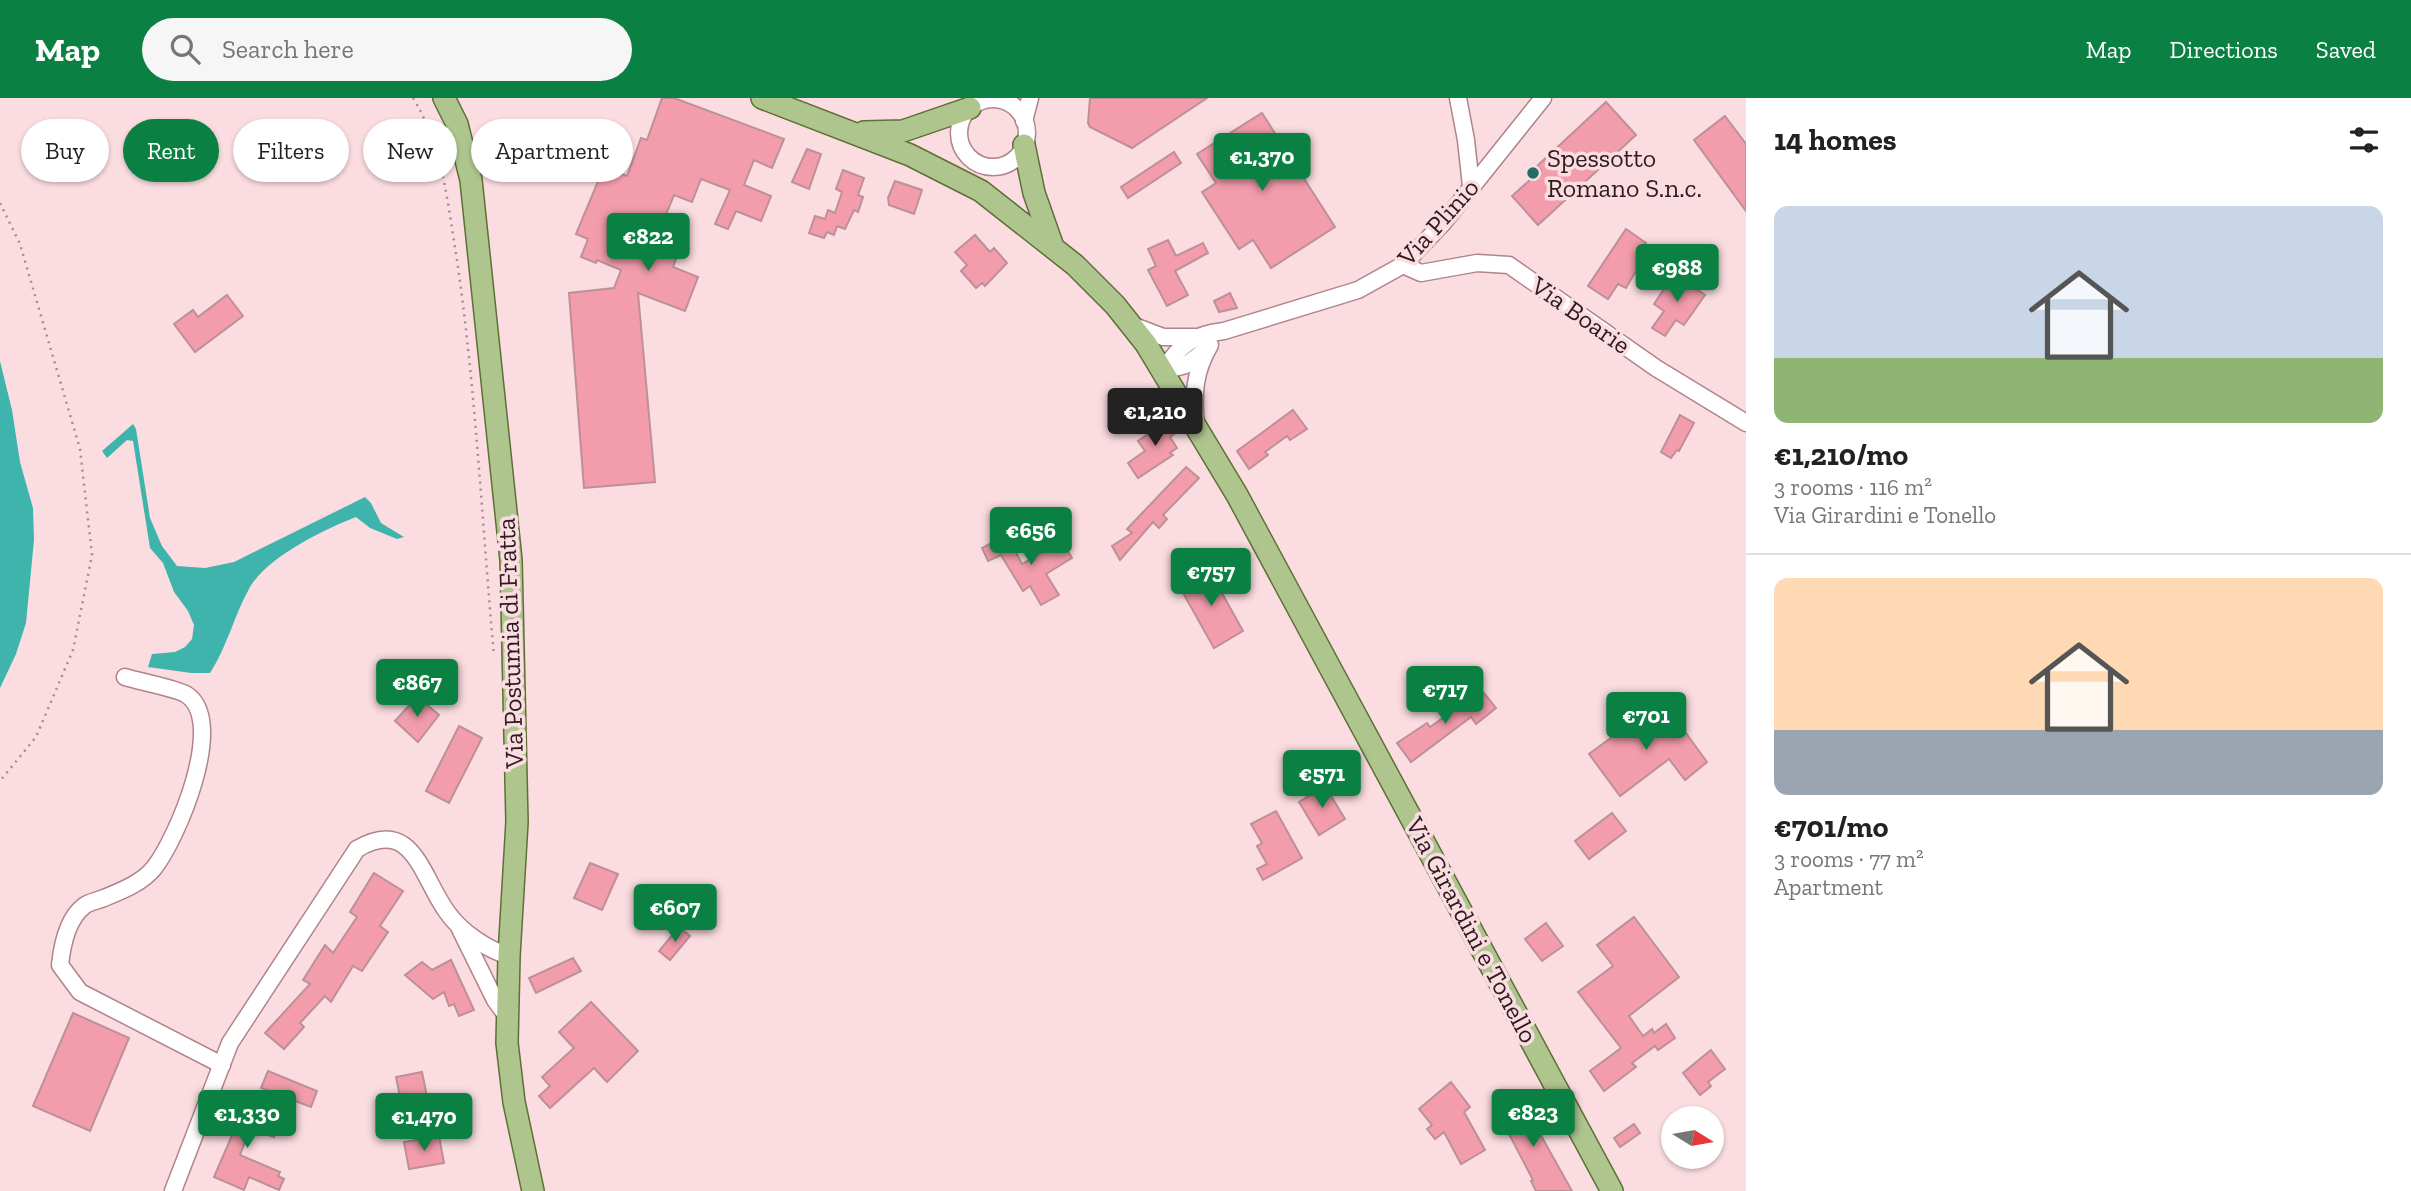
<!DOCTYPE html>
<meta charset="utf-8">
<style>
body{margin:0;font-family:"Zilla Slab",serif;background:#f6f6f6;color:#222;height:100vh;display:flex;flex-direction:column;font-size:26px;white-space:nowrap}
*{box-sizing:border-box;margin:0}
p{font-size:23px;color:#767676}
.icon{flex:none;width:38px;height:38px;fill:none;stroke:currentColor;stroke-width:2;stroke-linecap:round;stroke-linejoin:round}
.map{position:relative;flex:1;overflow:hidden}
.details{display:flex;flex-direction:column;background:#fff;width:665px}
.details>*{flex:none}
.guide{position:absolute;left:21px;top:21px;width:665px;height:63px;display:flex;gap:14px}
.needle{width:46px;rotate:101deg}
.buttons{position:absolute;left:1661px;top:1008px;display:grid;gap:14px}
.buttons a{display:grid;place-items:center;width:63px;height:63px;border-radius:50%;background:#fff;box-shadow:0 2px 5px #0004;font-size:35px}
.price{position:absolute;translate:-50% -60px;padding:0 16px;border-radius:7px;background:#0b8043;color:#fff;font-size:23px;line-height:46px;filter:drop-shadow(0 2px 4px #0008)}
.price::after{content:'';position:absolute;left:50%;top:42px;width:21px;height:16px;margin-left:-10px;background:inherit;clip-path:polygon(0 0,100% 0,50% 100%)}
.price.on{background:#222;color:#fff}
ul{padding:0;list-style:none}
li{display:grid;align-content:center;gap:14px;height:371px;padding:0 28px}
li+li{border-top:2px solid #e0e0e0}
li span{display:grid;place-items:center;height:217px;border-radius:14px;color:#555}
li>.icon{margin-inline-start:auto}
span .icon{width:126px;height:126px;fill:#fffc;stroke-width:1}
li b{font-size:30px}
h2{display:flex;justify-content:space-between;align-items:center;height:84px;padding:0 28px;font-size:30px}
.chip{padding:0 24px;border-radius:32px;background:#fff;box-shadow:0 2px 5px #0004;font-size:24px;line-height:63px}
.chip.on{background:#0b8043;color:#fff}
header{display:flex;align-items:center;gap:42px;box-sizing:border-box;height:98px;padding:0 35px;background:#0b8043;color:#fff}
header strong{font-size:33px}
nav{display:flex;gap:38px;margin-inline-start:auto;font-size:24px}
.search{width:490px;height:63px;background:#f6f6f6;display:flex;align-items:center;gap:18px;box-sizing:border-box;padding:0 24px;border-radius:38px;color:#767676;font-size:26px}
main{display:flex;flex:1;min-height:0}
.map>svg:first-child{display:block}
.water{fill:#3fb4ac}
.building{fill:#f39dac;stroke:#bd9097;stroke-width:2}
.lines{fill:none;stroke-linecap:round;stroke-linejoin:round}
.minor-casing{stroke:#b0848a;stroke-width:19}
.major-casing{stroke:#5e7036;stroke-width:24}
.path{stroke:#a48c8f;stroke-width:2.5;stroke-dasharray:2 5;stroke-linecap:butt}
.minor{stroke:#fff;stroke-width:16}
.major{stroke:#aec58e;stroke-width:21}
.poi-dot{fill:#226d67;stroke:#fbdde1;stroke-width:2.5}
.labels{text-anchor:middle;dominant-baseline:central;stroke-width:7;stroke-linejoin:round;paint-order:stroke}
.poi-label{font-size:26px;fill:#2d1c1f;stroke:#fbdde1;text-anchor:start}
.street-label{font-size:26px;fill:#2d1c1f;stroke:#fbdde1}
</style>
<header>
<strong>Map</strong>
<div class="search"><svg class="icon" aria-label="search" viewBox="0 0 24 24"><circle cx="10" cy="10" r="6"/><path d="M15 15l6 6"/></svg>Search here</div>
<nav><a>Map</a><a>Directions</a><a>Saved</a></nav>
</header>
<main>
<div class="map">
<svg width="1746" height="1093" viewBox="0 0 1746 1093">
<rect width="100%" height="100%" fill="#fbdde1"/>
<g class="water">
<polygon points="0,263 12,312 20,364 33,410 34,442 26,525 16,556 0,590"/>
<path d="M133,326L136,331L150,420L162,448L177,468L205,470L234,464L365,399L371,405L381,425L404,439L397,441L370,430L356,419C325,431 265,460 249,491C234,518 227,549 210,575H191L148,569L152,556L175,554L185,549L192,541L194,527L188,513L174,494L163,465L150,450L133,343L127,342L107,360L102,353Z"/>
</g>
<g class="building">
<polygon points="662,0 674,0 784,41 772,70 754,62 744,87 771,98 761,123 736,113 728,131 715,126 730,92 701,81 692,104 674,97 662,126 686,135 673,169 698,179 685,213 638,195 655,384 584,390 569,195 614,190 621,172 597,162 596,165 581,159 588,141 576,136 604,69 627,78 641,40 647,42"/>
<polygon points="1090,0 1207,0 1132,50 1090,29 1088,25"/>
<polygon points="1606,4 1636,37 1538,127 1512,98 1541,72 1537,68"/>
<polygon points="1262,15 1335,129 1271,170 1253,142 1239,151 1202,94 1216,85 1197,56"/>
<polygon points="1725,18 1746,46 1746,113 1694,42"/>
<polygon points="807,51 821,56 809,91 792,84"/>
<polygon points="1174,54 1181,65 1128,100 1121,89"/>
<polygon points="843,72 864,80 858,97 863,99 858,114 854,112 845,131 837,128 834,137 827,134 824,140 809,135 815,118 825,121 828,112 835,115 842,94 836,91"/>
<polygon points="895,83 922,92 914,116 889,107 888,100"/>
<polygon points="1626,131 1646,145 1636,160 1649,167 1643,177 1636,173 1626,190 1618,186 1608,201 1588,188"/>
<polygon points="975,137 990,154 994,150 1007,165 985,188 982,185 976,190 961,173 967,167 955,154"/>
<polygon points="1168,142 1176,158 1203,145 1208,155 1175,173 1188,197 1167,208 1148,172 1156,168 1148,151"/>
<polygon points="1674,176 1705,197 1684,227 1676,222 1665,238 1652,230 1664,213 1654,206"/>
<polygon points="1230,195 1237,210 1219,214 1214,203"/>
<polygon points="227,197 243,218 195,254 174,226 193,212 198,219"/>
<polygon points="1293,312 1307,331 1290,342 1287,338 1265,354 1268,357 1249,371 1237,353"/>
<polygon points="1680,317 1694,325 1679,353 1677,352 1671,360 1661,354"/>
<polygon points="1172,320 1180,332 1170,339 1177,350 1170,355 1173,357 1138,380 1128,365 1145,353 1138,343"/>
<polygon points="1186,369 1199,380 1163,417 1167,421 1159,430 1153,424 1120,462 1112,448 1132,435 1127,431"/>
<polygon points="1007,437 1022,466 1062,443 1072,460 1046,476 1059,497 1041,507 1030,488 1023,493 1001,457 988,463 982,450"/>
<polygon points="1208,470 1243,533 1214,550 1178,486"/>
<polygon points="1484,595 1496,610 1476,626 1471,619 1411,664 1397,645 1427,625 1430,629 1474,598 1476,601"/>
<polygon points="416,600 423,607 425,605 439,617 418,644 395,623"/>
<polygon points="1642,617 1675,620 1707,664 1685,682 1669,661 1620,698 1589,656"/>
<polygon points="459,628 482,640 449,705 426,693"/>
<polygon points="1325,688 1345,721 1319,737 1299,704"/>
<polygon points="1276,713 1302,760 1263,782 1257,771 1267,766 1257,748 1262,745 1251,726"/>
<polygon points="1612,715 1626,733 1589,761 1575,743"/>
<polygon points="590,765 618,776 602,812 574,800"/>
<polygon points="374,775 403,793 380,828 388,834 362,873 353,868 331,904 325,898 300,925 304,929 284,951 265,935 310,886 303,882 325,847 333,855 357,819 350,814"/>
<polygon points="1634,819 1679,879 1629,918 1643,938 1652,931 1654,935 1666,926 1675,940 1658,952 1655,948 1632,965 1636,969 1604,993 1590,973 1621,950 1578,894 1613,868 1597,847"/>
<polygon points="1546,825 1563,848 1542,863 1525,841"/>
<polygon points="679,829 690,838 670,862 659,853"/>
<polygon points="573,860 581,873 536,895 529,880"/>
<polygon points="451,862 474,912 459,918 454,906 449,908 444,894 433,901 405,877 422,864 432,872"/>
<polygon points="591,904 638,953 607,984 594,970 550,1010 539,998 550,988 542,979 574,950 559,934"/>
<polygon points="73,915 129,940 90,1033 33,1008"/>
<polygon points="1711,952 1725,971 1708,984 1711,988 1700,997 1683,975"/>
<polygon points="268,973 317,993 311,1009 261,990"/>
<polygon points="422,974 430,1013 404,1019 396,979"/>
<polygon points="1451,984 1470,1009 1464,1014 1485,1052 1461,1066 1444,1034 1435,1041 1427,1031 1432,1027 1419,1011"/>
<polygon points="1522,1000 1539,1034 1572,1093 1536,1093 1531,1083 1533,1082 1497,1013"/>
<polygon points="237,1006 283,1024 279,1036 276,1035 274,1039 250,1031 240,1057 280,1074 278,1078 284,1081 279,1092 249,1079 244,1092 214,1079 233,1035 224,1031"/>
<polygon points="1634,1026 1640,1035 1620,1049 1614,1040"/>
<polygon points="439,1038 444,1065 409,1071 404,1044"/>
</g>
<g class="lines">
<defs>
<g id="minor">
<polyline points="1458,0 1466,42 1471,88"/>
<circle cx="993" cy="35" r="34"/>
<polyline points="1024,23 1030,0"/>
<polyline points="1403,167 1421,175 1477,165 1509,167 1656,270 1746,325"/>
<polyline points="1134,228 1163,239 1195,239"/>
<path d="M1163,273C1179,247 1194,236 1224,233L1358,192L1403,167L1443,125L1543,0"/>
<polyline points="1163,273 1186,267 1203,254"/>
<path d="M1196,327C1193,297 1194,274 1210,247"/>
<path d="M125,579C137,583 179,591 187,597C227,624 177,741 154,770C142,785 121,793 104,800C97,803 89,804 84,808C67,821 62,848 60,867L80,894L222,967"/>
<polyline points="460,831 495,902 506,917"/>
<path d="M173,1093L230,945L357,751C413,718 421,778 447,814C461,834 486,851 509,858"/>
</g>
<g id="major">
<polyline points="444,0 457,26 471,82 511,462 517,724 509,858 507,945 514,1004 533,1093"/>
<polyline points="762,0 910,57 981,93 1075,167 1115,207 1146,246 1237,397 1612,1093"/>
<polyline points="864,34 903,33 970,10"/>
<polyline points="1024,47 1034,95 1052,146"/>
</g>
</defs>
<use href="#minor" class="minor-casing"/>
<use href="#major" class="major-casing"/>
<g class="path">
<path d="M413,0C443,48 448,108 457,162C476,293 482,426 494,558"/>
<polyline points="0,105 20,146 80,351 92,457 73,552 36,639 0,683"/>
</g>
<use href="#minor" class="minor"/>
<use href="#major" class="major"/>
</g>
<circle class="poi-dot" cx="1533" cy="75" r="7"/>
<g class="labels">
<g class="poi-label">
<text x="1547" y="60">Spessotto<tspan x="1547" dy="30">Romano S.n.c.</tspan></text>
</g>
<g class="street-label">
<text transform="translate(1438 124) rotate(-48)">Via Plinio</text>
<text transform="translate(1581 217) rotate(35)">Via Boarie</text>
<text transform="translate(510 545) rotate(-92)">Via Postumia di Fratta</text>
<text transform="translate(1472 832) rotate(62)">Via Girardini e Tonello</text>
</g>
</g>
</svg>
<div class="buttons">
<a><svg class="needle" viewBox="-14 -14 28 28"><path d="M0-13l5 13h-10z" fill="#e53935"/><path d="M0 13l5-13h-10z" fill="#767676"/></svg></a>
</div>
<b class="price" style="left:1262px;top:95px">€1,370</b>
<b class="price" style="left:648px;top:175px">€822</b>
<b class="price" style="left:1677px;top:206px">€988</b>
<b class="price on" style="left:1155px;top:350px">€1,210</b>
<b class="price" style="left:1031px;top:469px">€656</b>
<b class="price" style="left:1211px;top:510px">€757</b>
<b class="price" style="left:417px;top:621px">€867</b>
<b class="price" style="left:1445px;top:628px">€717</b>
<b class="price" style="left:1646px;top:654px">€701</b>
<b class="price" style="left:1322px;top:712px">€571</b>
<b class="price" style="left:675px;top:846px">€607</b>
<b class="price" style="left:1533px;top:1051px">€823</b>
<b class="price" style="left:247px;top:1052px">€1,330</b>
<b class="price" style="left:424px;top:1055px">€1,470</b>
<div class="guide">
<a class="chip">Buy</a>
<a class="chip on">Rent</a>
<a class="chip">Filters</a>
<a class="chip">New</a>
<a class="chip">Apartment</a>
</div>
</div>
<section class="details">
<h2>14 homes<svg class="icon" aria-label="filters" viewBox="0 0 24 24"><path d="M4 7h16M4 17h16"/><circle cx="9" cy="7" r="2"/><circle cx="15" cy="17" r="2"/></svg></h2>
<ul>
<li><span style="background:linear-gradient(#c9d6e8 70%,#8fb573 0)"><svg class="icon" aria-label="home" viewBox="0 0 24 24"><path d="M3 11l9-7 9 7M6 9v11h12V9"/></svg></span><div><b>€1,210/mo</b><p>3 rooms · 116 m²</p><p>Via Girardini e Tonello</p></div></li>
<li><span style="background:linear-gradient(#ffd9b3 70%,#9aa5b1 0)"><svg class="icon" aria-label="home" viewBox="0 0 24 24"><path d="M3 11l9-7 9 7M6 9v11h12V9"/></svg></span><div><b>€701/mo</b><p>3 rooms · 77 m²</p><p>Apartment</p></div></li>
</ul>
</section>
</main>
